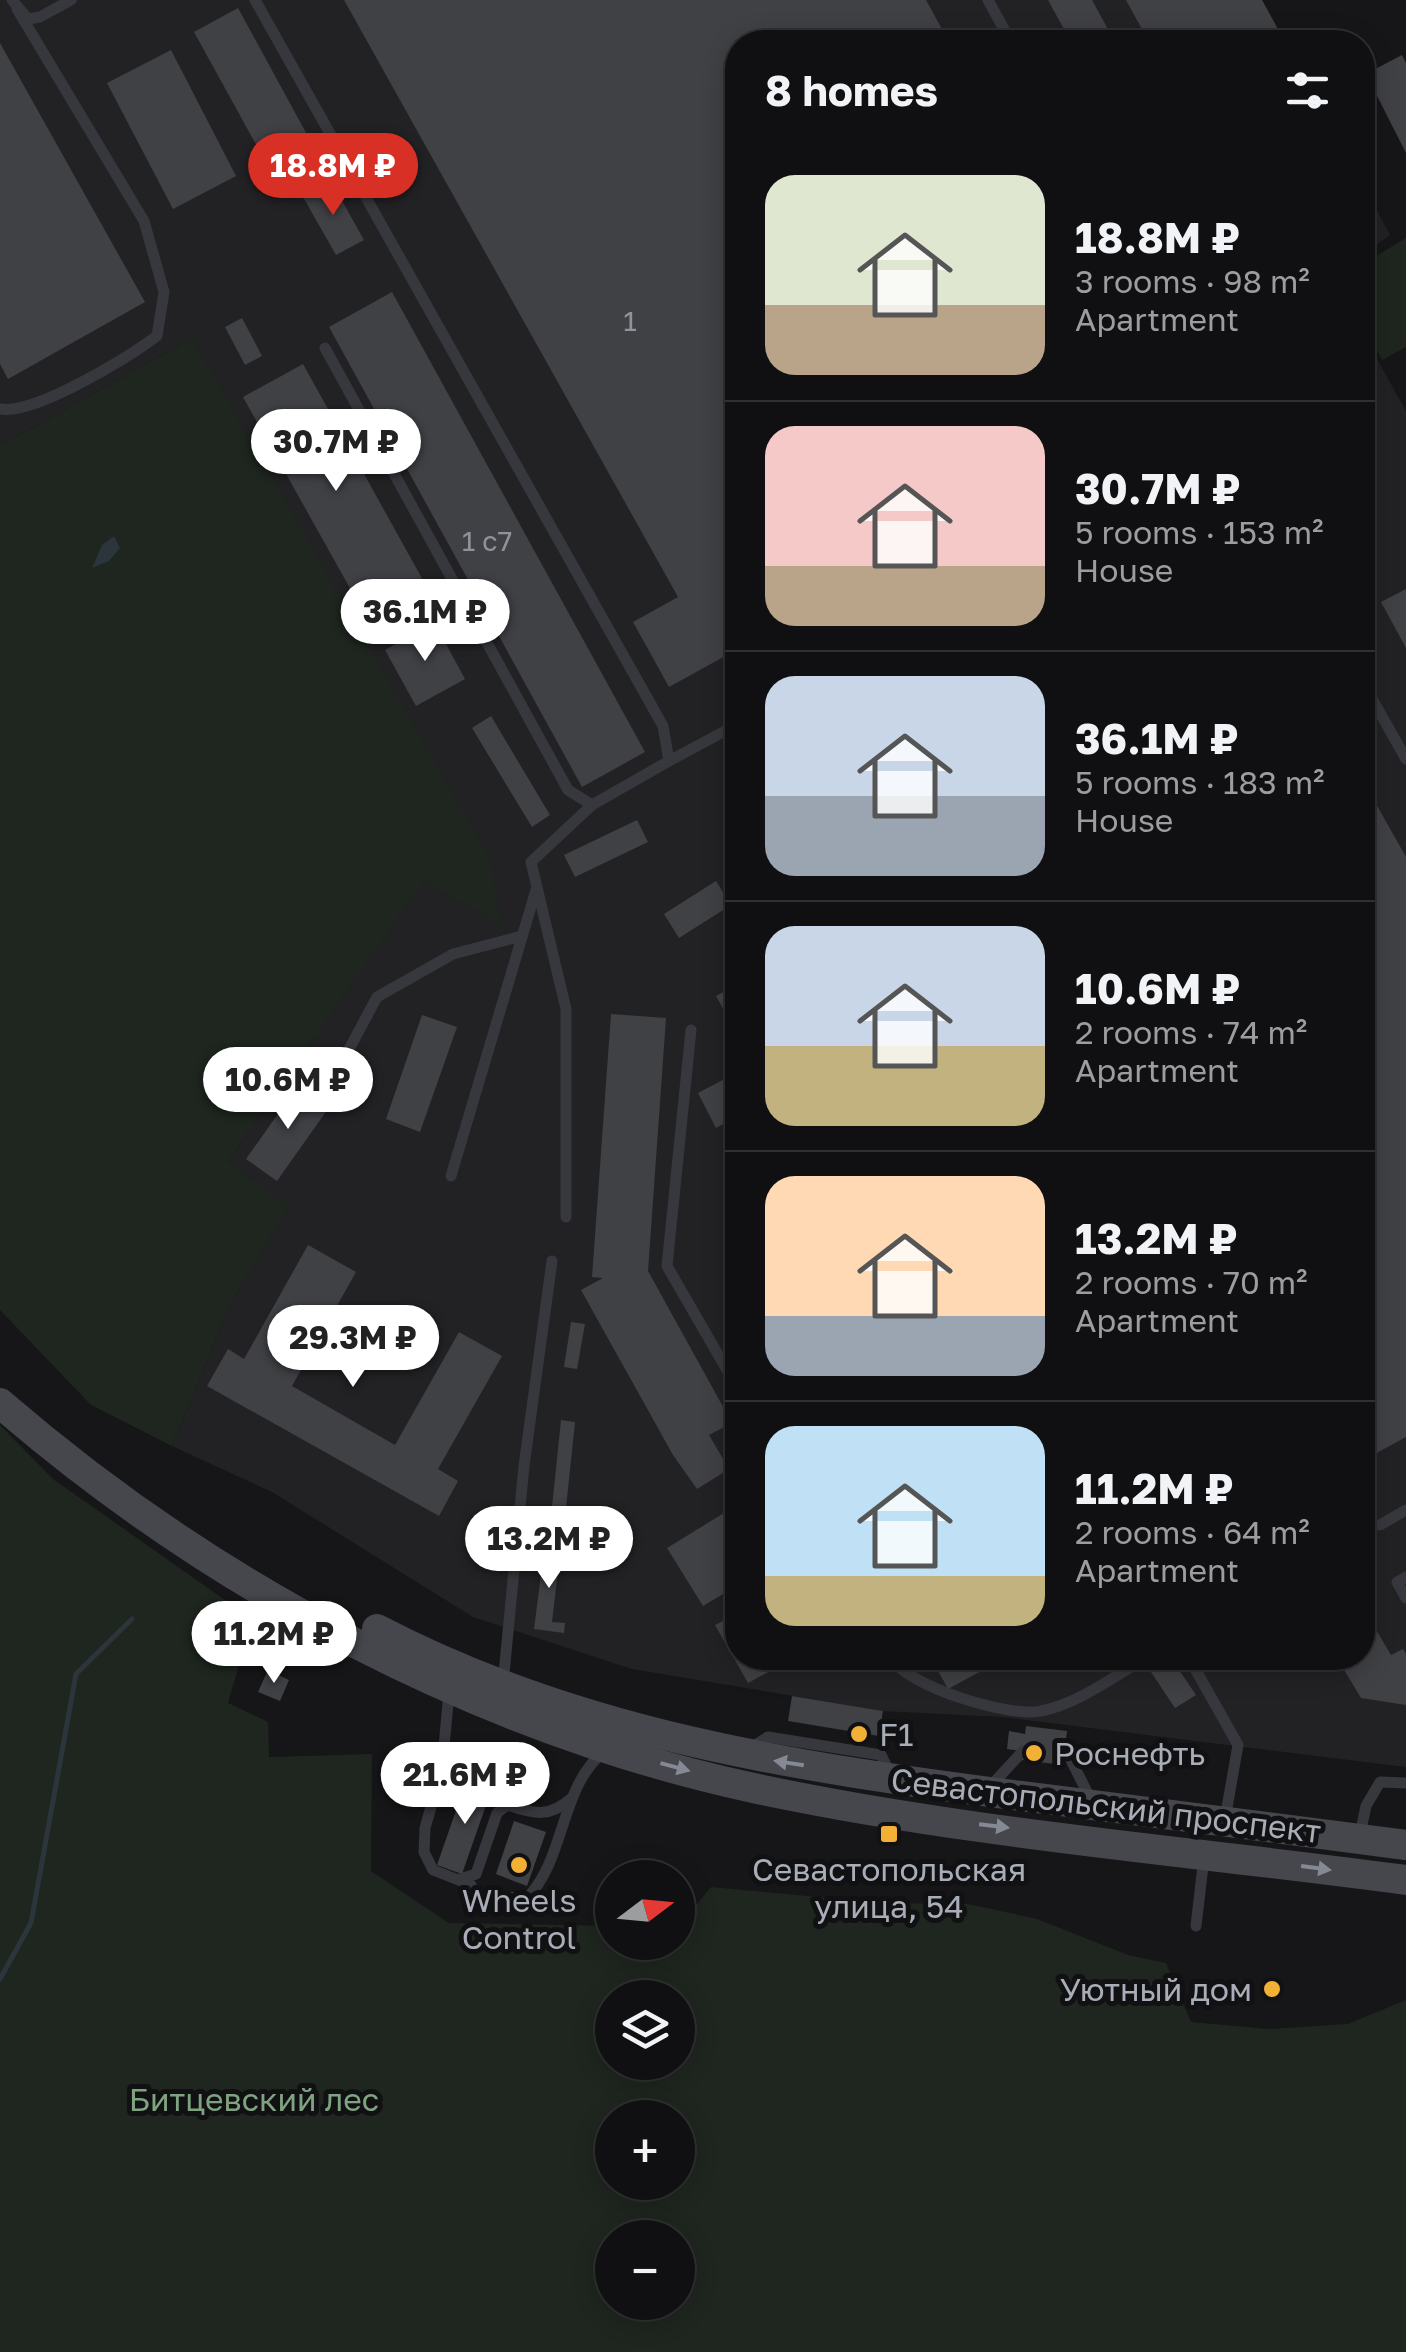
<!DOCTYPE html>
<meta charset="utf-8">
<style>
body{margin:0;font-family:"Golos Text",sans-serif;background:#1e1e20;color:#f1f3f6;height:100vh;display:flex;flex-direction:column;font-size:38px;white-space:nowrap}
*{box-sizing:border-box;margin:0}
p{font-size:32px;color:#9c9d9f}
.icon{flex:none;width:55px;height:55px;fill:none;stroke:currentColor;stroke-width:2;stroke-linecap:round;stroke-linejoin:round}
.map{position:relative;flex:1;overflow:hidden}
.drawer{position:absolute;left:725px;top:30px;width:650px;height:1640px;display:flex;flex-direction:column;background:#101012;border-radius:40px;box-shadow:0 5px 25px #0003,0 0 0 2px #303032}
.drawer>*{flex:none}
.needle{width:65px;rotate:74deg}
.controls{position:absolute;left:595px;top:1860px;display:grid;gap:20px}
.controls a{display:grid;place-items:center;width:100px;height:100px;border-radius:50%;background:#101012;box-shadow:0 5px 25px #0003,0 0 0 2px #303032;font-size:50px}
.price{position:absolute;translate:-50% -85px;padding:0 22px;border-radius:35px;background:#fff;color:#222;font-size:32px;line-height:65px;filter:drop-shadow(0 2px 5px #0008)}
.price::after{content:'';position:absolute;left:50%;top:60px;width:30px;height:22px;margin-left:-15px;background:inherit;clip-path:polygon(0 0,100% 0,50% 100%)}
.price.selected{background:#d93025;color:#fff}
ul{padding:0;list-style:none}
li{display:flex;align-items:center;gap:30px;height:250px;padding:0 40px}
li+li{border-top:2px solid #303032}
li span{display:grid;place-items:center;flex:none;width:280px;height:200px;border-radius:30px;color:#555}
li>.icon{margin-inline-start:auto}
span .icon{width:120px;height:120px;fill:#fffc;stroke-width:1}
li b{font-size:42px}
h2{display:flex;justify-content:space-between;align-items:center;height:120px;padding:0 40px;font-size:42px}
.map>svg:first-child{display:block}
.built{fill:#222225}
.green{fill:#1e261f;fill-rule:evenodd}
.water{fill:#2c353c}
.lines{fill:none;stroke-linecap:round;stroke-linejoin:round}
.stream{stroke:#2c353c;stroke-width:5}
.building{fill:#404145}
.service{stroke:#37383d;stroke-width:11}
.secondary{stroke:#45474d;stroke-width:30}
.oneway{fill:#858993}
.poi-dot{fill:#f2b134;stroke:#111113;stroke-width:4}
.labels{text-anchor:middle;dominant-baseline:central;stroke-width:10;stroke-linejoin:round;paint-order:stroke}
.number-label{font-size:28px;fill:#8e929b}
.poi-label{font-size:32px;fill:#a8adb8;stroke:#111113;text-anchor:start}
.street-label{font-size:32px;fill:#a8adb8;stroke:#111113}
.park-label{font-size:32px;fill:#7fa381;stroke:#111113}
</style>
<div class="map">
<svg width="1406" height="2352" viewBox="0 0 1406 2352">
<rect width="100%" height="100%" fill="#161618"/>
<g class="built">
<polygon points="0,0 1262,0 1285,42 738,42 738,1658 1362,1658 1363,334 1406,411 1406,1767 1002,1717 883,1711 632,1669 473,1617 272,1492 172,1446 231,1303 288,1208 228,1161 424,880 500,924 192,338 0,446"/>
<polygon points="1363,184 1390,235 1363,254 1362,254"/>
</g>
<g class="green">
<polygon points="1406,238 1406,347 1382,360 1363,324 1363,264"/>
<polygon points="192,338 491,861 501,925 424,881 228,1161 289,1207 231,1303 172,1446 91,1405 0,1310 0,446"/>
<path d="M0,1425L53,1479L252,1619L228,1703L268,1722L269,1757L372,1754L371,1871L449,1923L612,1926V1942H678V1927L711,1887L881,1903L968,1904L1037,1919L1128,1955L1166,1963L1191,2022L1268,2029L1348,2024L1406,2000V2352H0ZM612,1998H678V2062H612ZM612,2118H678V2182H612ZM612,2238H678V2302H612Z"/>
</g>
<polygon class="water" points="114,536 120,548 109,561 92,568 102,545"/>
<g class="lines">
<polyline class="stream" points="0,1979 31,1923 76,1674 132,1619"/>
</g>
<g class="building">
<polygon points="344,0 926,0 949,42 738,42 738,649 669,687 633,622 678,597"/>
<polygon points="1048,0 1092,0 1115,42 1071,42"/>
<polygon points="1126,0 1262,0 1285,42 1149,42"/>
<polygon points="238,8 317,153 274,177 194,32"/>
<polygon points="0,43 145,302 8,379 0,364"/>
<polygon points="171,50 236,176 173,209 107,83"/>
<polygon points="1402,55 1406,63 1406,153 1366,74"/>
<polygon points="331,181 364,240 336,255 303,197"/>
<polygon points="392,292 645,752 582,787 329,327"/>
<polygon points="242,318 262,356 245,365 225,327"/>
<polygon points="303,364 429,591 370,624 243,397"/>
<polygon points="1406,589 1406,648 1381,602"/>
<polygon points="434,622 465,679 416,706 385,650"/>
<polygon points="491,716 550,815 532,827 472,728"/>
<polygon points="1362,779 1406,857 1406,1437 1362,1461"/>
<polygon points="637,820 648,842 575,877 564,855"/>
<polygon points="716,881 731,905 679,938 664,914"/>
<polygon points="738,984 738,1035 716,996"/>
<polygon points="611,1014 666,1018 648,1271 732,1423 709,1435 729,1469 697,1489 673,1455 581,1290 603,1278 592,1277"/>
<polygon points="422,1015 457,1027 420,1132 386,1119"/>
<polygon points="738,1072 738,1116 716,1128 698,1093"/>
<polygon points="299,1084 330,1106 277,1181 246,1159"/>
<polygon points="308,1245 356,1272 292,1386 395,1445 459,1332 502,1356 438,1469 458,1481 439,1516 207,1386 228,1349 244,1359"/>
<polygon points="571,1322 585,1324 577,1369 564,1367"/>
<polygon points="561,1420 575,1422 566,1508 552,1507"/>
<polygon points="724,1513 738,1535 738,1585 703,1606 667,1548"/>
<polygon points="545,1543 561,1545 552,1622 565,1623 564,1633 534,1629"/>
<polygon points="1362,1606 1391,1655 1403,1649 1406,1654 1406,1705 1361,1698 1337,1658 1362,1658"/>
<polygon points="738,1613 738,1658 794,1658 748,1683 715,1625"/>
<polygon points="931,1658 1005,1658 948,1689"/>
<polygon points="1166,1658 1171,1658 1196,1695 1175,1708 1149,1669"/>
<polygon points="268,1670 289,1680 280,1701 258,1692"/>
<polygon points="792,1696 883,1711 879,1736 788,1721"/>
<polygon points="1026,1726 1067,1731 1063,1765 1022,1760 1023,1751 1007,1749 1009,1731 1025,1734"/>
<polygon points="467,1779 492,1788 462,1874 437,1865"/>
<polygon points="514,1821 546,1832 527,1886 496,1874"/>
</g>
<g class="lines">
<g class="service">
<polyline points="12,0 28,19 40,17 71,0"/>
<polyline points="255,0 663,726 669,761 592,805 568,790 325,348"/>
<polyline points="988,0 1011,42"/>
<path d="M0,409C35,415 127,358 157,336L164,292L144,221L17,9"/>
<polyline points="1362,681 1406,759"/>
<polyline points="669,761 738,724"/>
<polyline points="691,1030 667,1266 738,1389"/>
<polyline points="332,1081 377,997 453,954 522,936"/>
<polyline points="451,1176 536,890"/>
<polyline points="566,1217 566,1009 531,862 592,805"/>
<polyline points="1380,1525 1406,1510"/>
<polyline points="1406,1577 1397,1582 1406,1598"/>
<path d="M891,1658C907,1686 1009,1718 1041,1711C1078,1704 1114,1676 1146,1658"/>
<polyline points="1189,1658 1238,1745 1225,1819"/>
<polyline points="503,1684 524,1466 552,1261"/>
<polyline points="449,1692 442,1768 425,1828 424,1852 433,1870 471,1885"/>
<polyline points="1065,1748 1090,1798"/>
<polyline points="746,1751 768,1737 881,1755 890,1773"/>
<polyline points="989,1788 1023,1751"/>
<polyline points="1359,1839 1366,1806 1380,1782 1406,1783"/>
<path d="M460,1879L476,1874L497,1813L507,1805C535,1814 549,1818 572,1798"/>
<path d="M504,1897L527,1898C566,1858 559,1790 603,1752"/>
<polyline points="1196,1926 1204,1857"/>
</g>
<g class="secondary">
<path d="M0,1403C214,1588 481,1730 758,1789C971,1834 1191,1851 1406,1880"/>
<path d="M377,1629C578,1734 799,1768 1021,1796C1149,1812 1278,1828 1406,1845"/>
</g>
</g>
<defs><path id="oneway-solid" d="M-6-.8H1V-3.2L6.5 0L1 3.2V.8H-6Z" transform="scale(2.5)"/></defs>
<g class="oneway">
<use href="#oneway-solid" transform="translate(789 1763) rotate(-171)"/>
<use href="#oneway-solid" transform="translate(675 1767) rotate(15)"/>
<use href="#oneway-solid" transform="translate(994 1826) rotate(7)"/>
<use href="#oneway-solid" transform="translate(1316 1868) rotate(8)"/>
</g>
<g class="poi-dot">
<circle cx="859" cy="1734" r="10"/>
<circle cx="1034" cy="1753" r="10"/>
<rect x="879" y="1824" width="20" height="20" rx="5"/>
<circle cx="519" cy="1865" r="10"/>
<circle cx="1272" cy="1989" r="10"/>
</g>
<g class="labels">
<g class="number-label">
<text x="630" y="320">1</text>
<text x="487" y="540">1 с7</text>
</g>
<g class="poi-label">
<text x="879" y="1734">F1</text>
<text x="1054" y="1753">Роснефть</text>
<text x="889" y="1869" text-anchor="middle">Севастопольская<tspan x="889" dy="37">улица, 54</tspan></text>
<text x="519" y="1900" text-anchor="middle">Wheels<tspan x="519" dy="37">Control</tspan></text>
<text x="1252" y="1989" text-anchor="end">Уютный дом</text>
</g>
<g class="street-label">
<text transform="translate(1106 1805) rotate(7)">Севастопольский проспект</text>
</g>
<g class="park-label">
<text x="254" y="2099">Битцевский лес</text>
</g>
</g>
</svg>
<div class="controls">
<a><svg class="needle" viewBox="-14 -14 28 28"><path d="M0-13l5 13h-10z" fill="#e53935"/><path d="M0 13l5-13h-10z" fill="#9c9d9f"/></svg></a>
<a><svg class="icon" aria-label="layers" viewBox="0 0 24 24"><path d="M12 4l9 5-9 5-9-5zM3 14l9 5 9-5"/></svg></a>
<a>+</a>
<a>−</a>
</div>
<b class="price selected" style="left:333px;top:218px">18.8M ₽</b>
<b class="price" style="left:336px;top:494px">30.7M ₽</b>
<b class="price" style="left:425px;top:664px">36.1M ₽</b>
<b class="price" style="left:288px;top:1132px">10.6M ₽</b>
<b class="price" style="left:353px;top:1390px">29.3M ₽</b>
<b class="price" style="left:549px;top:1591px">13.2M ₽</b>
<b class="price" style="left:274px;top:1686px">11.2M ₽</b>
<b class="price" style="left:465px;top:1827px">21.6M ₽</b>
<section class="drawer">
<h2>8 homes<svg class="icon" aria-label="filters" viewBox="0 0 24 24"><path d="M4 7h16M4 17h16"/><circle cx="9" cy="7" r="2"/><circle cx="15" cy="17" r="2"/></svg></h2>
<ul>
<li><span style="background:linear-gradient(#dfe7d0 65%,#b9a48a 0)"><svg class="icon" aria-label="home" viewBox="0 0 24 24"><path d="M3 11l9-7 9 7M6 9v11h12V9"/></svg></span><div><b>18.8M ₽</b><p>3 rooms · 98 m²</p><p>Apartment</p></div></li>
<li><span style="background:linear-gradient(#f6c9c9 70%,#b9a48a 0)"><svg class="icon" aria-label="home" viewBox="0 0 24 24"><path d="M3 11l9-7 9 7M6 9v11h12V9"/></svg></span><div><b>30.7M ₽</b><p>5 rooms · 153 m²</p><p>House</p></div></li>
<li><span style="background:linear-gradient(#c9d6e8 60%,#9aa5b1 0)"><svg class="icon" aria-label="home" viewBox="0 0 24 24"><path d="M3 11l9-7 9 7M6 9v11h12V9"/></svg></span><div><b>36.1M ₽</b><p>5 rooms · 183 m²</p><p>House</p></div></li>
<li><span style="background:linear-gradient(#c9d6e8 60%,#c2b280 0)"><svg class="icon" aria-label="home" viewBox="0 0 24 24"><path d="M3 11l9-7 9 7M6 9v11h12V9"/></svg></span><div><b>10.6M ₽</b><p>2 rooms · 74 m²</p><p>Apartment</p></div></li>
<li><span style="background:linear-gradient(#ffd9b3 70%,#9aa5b1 0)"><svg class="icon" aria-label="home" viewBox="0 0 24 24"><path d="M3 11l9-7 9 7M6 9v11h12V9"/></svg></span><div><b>13.2M ₽</b><p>2 rooms · 70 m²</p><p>Apartment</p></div></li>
<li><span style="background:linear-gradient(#bfe0f5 75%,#c2b280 0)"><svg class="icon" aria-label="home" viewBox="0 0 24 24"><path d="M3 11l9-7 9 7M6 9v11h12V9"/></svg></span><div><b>11.2M ₽</b><p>2 rooms · 64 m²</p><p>Apartment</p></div></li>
</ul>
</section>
</div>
